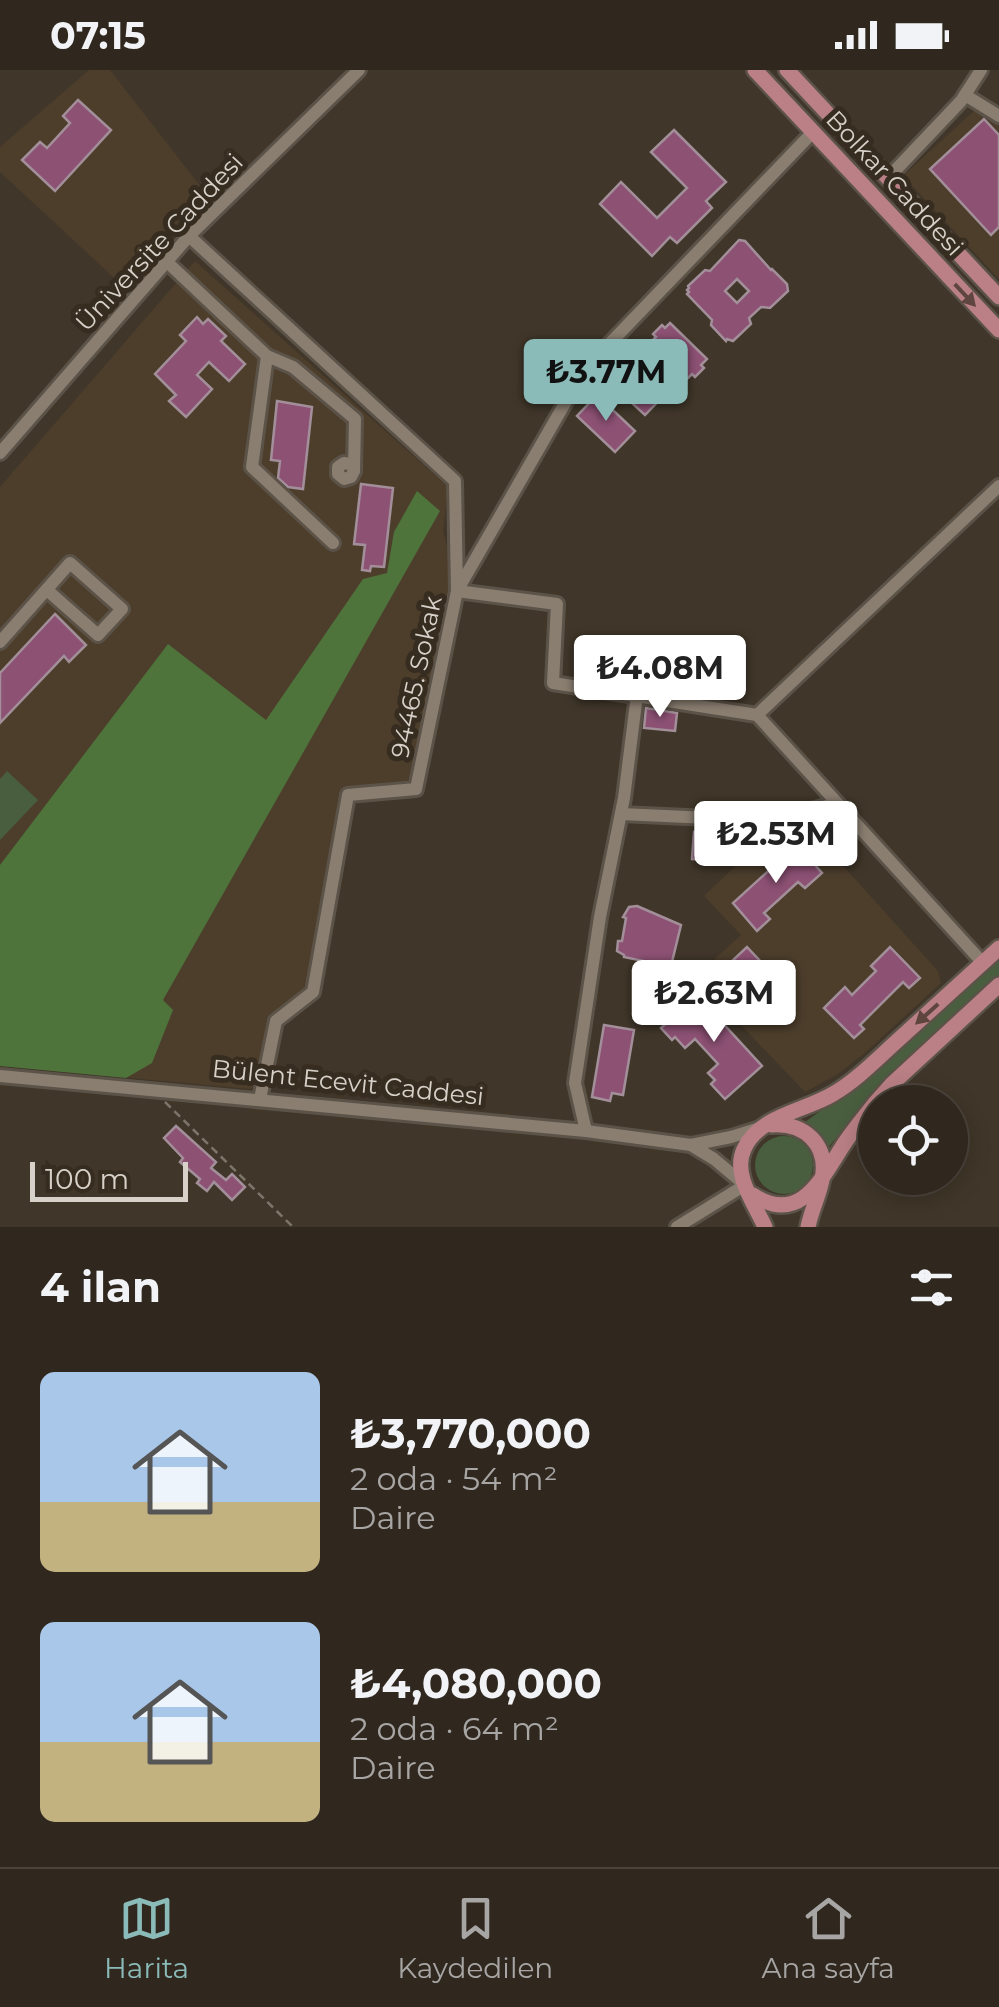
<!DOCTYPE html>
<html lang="tr">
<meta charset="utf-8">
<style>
body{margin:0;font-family:Montserrat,sans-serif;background:#3c342c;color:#f1f3f6;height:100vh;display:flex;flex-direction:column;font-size:38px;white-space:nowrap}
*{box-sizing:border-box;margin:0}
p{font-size:32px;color:#a8a6a4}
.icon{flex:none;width:55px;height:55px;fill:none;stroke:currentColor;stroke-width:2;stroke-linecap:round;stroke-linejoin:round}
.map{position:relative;height:1157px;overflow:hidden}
.details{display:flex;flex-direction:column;background:#30281f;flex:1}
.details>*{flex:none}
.controls{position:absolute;left:858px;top:1015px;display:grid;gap:20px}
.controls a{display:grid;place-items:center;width:110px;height:110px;border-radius:50%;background:#30281f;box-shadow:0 5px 25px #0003,0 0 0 2px #4b443d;font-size:50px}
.scale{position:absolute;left:30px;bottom:25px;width:158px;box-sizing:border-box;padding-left:10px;border:5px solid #d7d1c9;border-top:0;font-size:28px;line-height:35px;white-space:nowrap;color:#d7d1c9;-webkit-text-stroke:8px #362c1f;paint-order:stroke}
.price{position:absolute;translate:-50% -85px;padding:0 22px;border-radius:10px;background:#fff;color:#222;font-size:32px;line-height:65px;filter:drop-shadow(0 2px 5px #0008)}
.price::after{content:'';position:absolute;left:50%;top:60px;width:30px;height:22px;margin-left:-15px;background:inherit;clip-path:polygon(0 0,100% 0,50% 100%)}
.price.on{background:#8bbbb9;color:#111}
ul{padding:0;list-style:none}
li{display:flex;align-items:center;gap:30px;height:250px;padding:0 40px}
li span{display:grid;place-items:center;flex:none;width:280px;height:200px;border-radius:15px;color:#555}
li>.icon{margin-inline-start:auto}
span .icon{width:120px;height:120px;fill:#fffc;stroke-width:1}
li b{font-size:42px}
h2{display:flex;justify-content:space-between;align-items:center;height:120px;padding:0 40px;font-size:42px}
.status{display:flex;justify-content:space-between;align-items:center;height:70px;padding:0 50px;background:#30281f;direction:ltr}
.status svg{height:28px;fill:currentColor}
.menu{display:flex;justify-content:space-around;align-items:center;height:140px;border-top:2px solid #4b443d;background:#30281f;font-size:28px;color:#a8a6a4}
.menu a{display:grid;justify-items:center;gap:5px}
.menu .on{color:#8bbbb9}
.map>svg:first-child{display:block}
.built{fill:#4d3e2c}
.green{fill:#485e3e}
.forest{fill:#4e743c}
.building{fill:#8d5174;stroke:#a28f99;stroke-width:2.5;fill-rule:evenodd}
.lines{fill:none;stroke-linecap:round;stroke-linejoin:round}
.minor-casing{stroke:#5c5348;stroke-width:18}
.major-casing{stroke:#5c5348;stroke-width:20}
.path{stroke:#7e756a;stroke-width:2.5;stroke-dasharray:8 5;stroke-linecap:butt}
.minor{stroke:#8a7e70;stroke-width:12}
.major{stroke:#ba8085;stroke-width:15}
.oneway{fill:#5e453e}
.labels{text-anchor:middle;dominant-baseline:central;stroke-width:10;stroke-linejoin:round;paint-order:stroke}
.street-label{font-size:25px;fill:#d7d1c9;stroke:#362c1f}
</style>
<div class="status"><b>07:15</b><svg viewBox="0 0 49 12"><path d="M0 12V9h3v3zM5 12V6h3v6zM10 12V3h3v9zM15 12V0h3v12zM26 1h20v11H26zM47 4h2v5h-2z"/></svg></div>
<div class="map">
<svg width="999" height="1157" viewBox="0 0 999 1157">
<rect width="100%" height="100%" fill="#403629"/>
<g class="built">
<polygon points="89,0 110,0 204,121 124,217 0,102 0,77"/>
<polygon points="976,39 999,54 999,209 903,106"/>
<polygon points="195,191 448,417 443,461 449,482 450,514 412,710 349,717 338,730 308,910 303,920 272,948 257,1016 250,1019 0,996 0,417"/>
<polygon points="775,758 809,758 938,901 941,913 866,982 838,1004 805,1022 695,907 741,865 704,826"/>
</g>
<g class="green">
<polygon points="7,701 38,730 0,770 0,709"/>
<polygon points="999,888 999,906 871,1025 828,1078 821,1067 805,1052 869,1006"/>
<circle cx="784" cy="1095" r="29"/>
</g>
<polygon class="forest" points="417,421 440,441 163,930 173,940 152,993 126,1008 0,996 0,795 168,574 266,650 363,509 387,503 394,462"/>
<g class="building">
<polygon points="78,30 111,60 55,121 22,90 40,72 47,78 70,53 63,46"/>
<polygon points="984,49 999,65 999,157 991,165 930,99"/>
<polygon points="674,60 726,112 706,131 712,138 677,173 670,167 652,186 600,134 621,112 657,148 687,118 651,82"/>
<path d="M739,170L745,171L771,200L772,199L787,214L788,221L770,238L761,237L749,248L751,254L733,271L727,269L726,271L711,255L712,250L687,224L689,222L687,220L689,218L688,216L705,200L710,201ZM737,209L749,221L737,233L725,221Z"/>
<polygon points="197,247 203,254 208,249 226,266 221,271 245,294 229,311 209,292 197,305 212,319 186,347 169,331 176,325 155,304 186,271 180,265"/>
<polygon points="670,253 707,289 701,295 704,298 695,307 692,304 687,309 650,273 656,267 653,264 662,255 665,258"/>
<polygon points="634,286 670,319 645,345 609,312"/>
<polygon points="597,325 635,361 615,382 577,346"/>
<polygon points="277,331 312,337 303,419 288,417 278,408 280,391 271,390"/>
<polygon points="361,414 393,418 384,497 371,496 370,501 362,500 365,475 354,474"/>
<polygon points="55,544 86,575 69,592 64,586 0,653 0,603"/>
<polygon points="646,638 677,643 675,661 644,658"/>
<polygon points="694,762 729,766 726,792 692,789"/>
<polygon points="797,775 822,803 805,818 798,812 764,843 770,849 757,861 733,833"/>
<polygon points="637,836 681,855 672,892 667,896 624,887 624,885 617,881 618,871 622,871 626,848 623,847 629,837"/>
<polygon points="747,877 778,910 746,940 715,907"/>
<polygon points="890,877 920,908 909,918 903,912 860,955 864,959 854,968 824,938 845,917 852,925 876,901 871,896"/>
<polygon points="697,925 762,996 725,1029 711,1014 715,1010 708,1003 718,994 695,969 685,978 675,967 672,970 661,958"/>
<polygon points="604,955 634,960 623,1025 612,1023 610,1031 592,1027"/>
<polygon points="176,1056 216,1092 211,1098 226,1110 232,1104 245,1117 232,1130 214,1112 207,1121 197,1113 200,1109 180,1092 183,1088 164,1068"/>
</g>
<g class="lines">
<defs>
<g id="minor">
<polyline points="965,25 999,46"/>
<polyline points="813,62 592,292 568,328 457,521 557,534 553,613 757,645 983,893"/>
<polyline points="888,108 961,31 981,0"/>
<polyline points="189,166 455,411 457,521 416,719 348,725 313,922 276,951 260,1029"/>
<polyline points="166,191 267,286 252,397 333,473"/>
<polyline points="267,286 293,297 355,349 354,401"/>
<polyline points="0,383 189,166 359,0"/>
<polygon points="344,393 351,394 354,401 351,407 344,409 338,404 338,397"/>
<polyline points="0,572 70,493 122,539 98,565 47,520"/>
<polyline points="757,645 999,416"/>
<polyline points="621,744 773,751 837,733"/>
<polyline points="0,1006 586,1061 691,1075 731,1067 760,1058"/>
<polyline points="586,1061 575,1013 600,847 624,728 637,625"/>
<polyline points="677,1157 745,1115 714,1089 691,1075"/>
</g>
<g id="major">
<polyline points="755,0 999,260"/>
<polyline points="787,0 999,227"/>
<polyline points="876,1032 892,1014 999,915"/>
<path d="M771,1055C805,1052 829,1075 822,1110C819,1126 811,1141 808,1157"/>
<path d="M753,1125C802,1157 823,1105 846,1071C855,1058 865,1046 875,1033"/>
<path d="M765,1157C755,1134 732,1105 744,1079C758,1046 805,1041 833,1024C857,1010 877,989 897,971C931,940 965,909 999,878"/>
</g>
</defs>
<use href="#minor" class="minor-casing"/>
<use href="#major" class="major-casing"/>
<polyline class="path" points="165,1032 293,1157"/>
<use href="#minor" class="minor"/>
<use href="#major" class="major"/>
</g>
<defs><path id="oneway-solid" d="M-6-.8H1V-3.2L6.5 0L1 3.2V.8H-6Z" transform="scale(2.5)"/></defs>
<g class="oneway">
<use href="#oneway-solid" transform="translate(965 225) rotate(47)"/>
<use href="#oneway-solid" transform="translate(927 944) rotate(138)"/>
</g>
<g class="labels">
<g class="street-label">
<text transform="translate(895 113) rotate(47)">Bolkar Caddesi</text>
<text transform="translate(159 172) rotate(-47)">Üniversite Caddesi</text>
<text transform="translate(416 607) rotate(-78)">94465. Sokak</text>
<text transform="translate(348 1012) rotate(6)">Bülent Ecevit Caddesi</text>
</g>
</g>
</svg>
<div class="controls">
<a><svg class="icon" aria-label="locate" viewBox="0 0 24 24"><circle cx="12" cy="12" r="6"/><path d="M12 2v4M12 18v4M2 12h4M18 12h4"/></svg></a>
</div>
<div class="scale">100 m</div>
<b class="price on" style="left:606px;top:354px">₺3.77M</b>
<b class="price" style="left:660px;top:650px">₺4.08M</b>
<b class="price" style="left:776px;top:816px">₺2.53M</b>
<b class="price" style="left:714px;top:975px">₺2.63M</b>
</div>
<section class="details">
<h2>4 ilan<svg class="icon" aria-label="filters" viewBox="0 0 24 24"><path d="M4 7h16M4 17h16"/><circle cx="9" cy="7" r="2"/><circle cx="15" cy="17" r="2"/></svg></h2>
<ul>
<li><span style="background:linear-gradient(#a9c7e8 65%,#c2b280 0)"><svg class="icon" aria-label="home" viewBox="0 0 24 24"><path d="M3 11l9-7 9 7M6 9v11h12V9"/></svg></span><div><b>₺3,770,000</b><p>2 oda · 54 m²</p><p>Daire</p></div></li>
<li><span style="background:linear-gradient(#a9c7e8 60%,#c2b280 0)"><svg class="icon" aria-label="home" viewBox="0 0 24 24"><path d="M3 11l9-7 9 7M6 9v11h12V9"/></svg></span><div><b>₺4,080,000</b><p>2 oda · 64 m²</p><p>Daire</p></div></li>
</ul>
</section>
<nav class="menu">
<a class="on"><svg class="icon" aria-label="map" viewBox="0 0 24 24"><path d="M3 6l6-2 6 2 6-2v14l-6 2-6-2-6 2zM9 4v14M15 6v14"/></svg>Harita</a>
<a><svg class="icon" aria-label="saved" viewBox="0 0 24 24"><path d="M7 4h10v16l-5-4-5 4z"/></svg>Kaydedilen</a>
<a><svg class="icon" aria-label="home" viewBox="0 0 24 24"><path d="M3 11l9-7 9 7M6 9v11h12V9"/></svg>Ana sayfa</a>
</nav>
